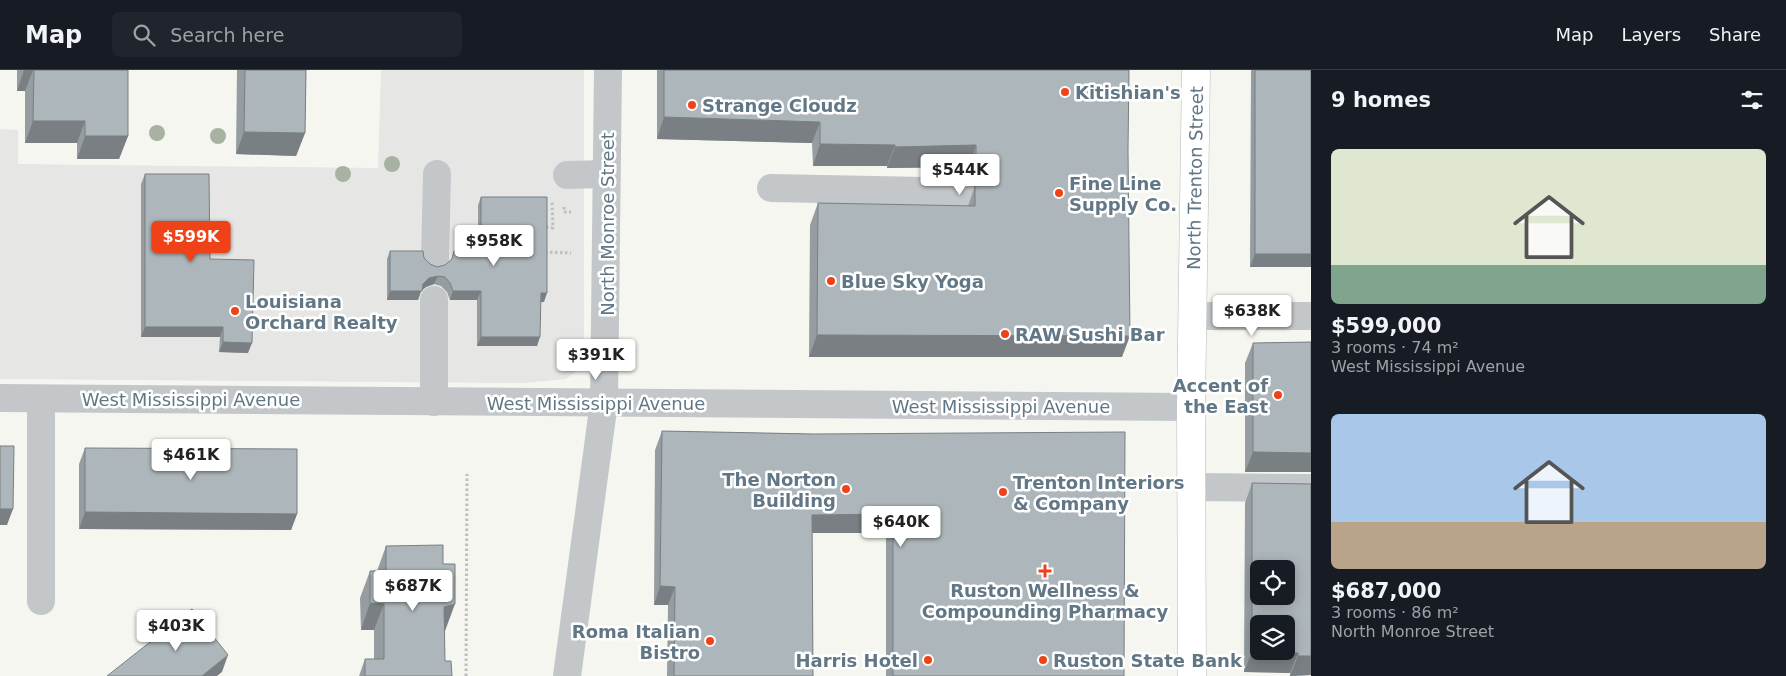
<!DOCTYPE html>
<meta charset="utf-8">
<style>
body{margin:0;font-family:"DejaVu Sans",sans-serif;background:#20242c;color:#f1f3f6;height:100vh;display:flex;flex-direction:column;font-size:19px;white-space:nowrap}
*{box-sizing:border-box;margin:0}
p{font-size:16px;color:#9ea1a6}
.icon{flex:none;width:28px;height:28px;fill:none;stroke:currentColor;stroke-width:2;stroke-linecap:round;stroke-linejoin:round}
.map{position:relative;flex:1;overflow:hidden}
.sheet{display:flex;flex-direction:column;background:#171b24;width:475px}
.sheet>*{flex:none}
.controls{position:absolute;left:1250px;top:490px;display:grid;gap:10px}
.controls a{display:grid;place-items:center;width:45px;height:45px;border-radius:8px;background:#171b24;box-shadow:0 2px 12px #0003;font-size:25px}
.price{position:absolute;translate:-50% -42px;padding:0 11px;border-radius:5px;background:#fff;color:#222;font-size:16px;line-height:32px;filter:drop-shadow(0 1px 2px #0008)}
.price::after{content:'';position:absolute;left:50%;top:30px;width:15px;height:11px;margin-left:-8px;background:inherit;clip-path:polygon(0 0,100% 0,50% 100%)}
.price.selected{background:#ef4218;color:#fff}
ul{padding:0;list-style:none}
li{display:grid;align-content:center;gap:10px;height:265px;padding:0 20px}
li span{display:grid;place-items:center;height:155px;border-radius:8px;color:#555}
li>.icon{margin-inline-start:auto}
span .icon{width:90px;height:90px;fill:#fffc;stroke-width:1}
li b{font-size:21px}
h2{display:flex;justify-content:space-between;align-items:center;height:60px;padding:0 20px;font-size:21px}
header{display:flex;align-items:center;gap:30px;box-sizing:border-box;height:70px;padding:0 25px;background:#171b24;border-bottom:1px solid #363941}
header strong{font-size:24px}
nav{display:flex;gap:28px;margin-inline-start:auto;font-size:18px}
.search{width:350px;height:45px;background:#20242c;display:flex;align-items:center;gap:12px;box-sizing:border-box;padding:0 18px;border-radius:8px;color:#9ea1a6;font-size:19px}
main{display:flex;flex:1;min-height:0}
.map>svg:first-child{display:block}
.built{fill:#e6e7e5}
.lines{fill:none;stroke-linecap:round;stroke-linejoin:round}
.highway-casing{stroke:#b5b9bc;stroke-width:29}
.path{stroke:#bcbfc1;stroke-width:3;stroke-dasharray:2.5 2.5;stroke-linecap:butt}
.minor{stroke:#c3c7ca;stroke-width:28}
.highway{stroke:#fff;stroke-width:28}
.tree{fill:#a8b2a2}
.wall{fill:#959da0}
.shaded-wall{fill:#797f82}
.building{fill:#adb6ba;stroke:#797f82;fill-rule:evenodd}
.poi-dot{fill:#ef4218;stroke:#fff;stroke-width:2}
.labels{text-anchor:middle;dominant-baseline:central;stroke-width:5;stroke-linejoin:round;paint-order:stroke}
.poi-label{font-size:18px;font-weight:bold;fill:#627785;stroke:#fff;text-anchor:start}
.street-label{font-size:18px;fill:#627785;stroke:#fff}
</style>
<header>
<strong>Map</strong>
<div class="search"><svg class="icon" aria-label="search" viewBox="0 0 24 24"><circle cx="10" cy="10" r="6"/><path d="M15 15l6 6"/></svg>Search here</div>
<nav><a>Map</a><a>Layers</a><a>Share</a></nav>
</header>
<main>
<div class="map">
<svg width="1311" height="606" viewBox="0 0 1311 606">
<rect width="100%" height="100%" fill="#f6f6f1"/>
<polygon class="built" points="381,0 584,0 584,273 582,290 575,302 566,309 525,313 0,309 0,59 18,60 18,94 378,98"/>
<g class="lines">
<defs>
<polyline id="highway" points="1192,606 1191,337 1196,0"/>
</defs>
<use href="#highway" class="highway-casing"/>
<g class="path">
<polyline points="564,137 564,142 571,142"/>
<polyline points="546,157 553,158 552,131"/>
<polyline points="545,182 571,183"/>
<polyline points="466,606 467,404"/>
</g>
<g class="minor">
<polyline points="567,105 606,104"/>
<polyline points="771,118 976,122"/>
<polyline points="435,190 437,104"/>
<polyline points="1193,246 1311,246"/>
<polyline points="0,328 1191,337"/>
<polyline points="41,329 41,531"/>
<polyline points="434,332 434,230"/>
<polyline points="1192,417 1311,418"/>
<polyline points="567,606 604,332 608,0"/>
</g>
<use href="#highway" class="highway"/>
</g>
<g class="tree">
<circle cx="157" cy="63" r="8"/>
<circle cx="218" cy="66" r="8"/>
<circle cx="392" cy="94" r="8"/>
<circle cx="343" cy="104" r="8"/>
</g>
<g class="wall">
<polygon points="17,0 128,0 128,66 119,89 77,89 77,73 25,73 25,21 17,21"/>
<polygon points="237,0 306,0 305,63 296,86 236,84"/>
<polygon points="657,0 1129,0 1122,287 809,287 810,155 818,133 968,136 975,116 989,114 984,109 968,106 969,97 887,98 887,96 813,96 812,73 657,69"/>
<polygon points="1251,0 1311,0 1311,197 1250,197"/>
<polygon points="145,104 210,189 248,283 219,282 220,267 141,267 141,114"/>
<polygon points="481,127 544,232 540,232 537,276 477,276 477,230 450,230 447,222 441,216 434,214 426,217 421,221 418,230 387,230 387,189 390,181 424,188 430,194 437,197 445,195 451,190 454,181 478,181 478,135"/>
<polygon points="1311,272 1311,402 1245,402 1245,293 1253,273"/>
<polygon points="662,361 813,364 1124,606 886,606 886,463 812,463 813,606 667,606 668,535 654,535 655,380"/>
<polygon points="85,378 297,444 291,460 79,459 79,394"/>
<polygon points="1252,413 1311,605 1290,606 1290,603 1244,602 1245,433"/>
<polygon points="386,476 443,494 445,561 444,561 445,591 452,606 374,589 374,560 361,560 360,528 370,501 377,501"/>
<polygon points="365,589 365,606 359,606"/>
</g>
<g class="shaded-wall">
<polygon points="24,0 33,0 25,21 17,21"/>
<polygon points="664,47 820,52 812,73 657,69"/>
<polygon points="33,51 85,51 77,73 25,73"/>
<polygon points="244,62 305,63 296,86 236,84"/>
<polygon points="85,66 128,66 119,89 77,89"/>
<polygon points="820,74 895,75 887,96 813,96"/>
<polygon points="976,75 969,97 887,98 895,77"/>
<polygon points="1255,184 1311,184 1311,197 1250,197"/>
<polygon points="438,206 434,214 426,217 421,221 418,230 387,230 390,221 423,214 429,208"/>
<polygon points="453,221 481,221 477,230 450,230"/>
<polygon points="541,223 547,223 544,232 537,232"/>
<polygon points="145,257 223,257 220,267 141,267"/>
<polygon points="817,265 1130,266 1122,287 809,287"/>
<polygon points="481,267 540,267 537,276 477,276"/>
<polygon points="223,272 252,273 248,283 219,282"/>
<polygon points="1253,382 1311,383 1311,402 1245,402"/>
<polygon points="0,439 13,439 7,455 0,455"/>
<polygon points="85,442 297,444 291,460 79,459"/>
<polygon points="893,444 886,463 806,463 812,445"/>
<polygon points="660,516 675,517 668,535 654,535"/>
<polygon points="370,533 384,534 374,560 361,560"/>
<polygon points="455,534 445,561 435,564 444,537"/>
<polygon points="1252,582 1298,583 1290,603 1244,602"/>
<polygon points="228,585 222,602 217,606 202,606"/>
<polygon points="1298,586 1311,586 1311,605 1290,606"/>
</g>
<g class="building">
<polygon points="34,0 128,0 128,66 85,66 85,51 33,51"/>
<polygon points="245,0 306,0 305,63 244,62"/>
<polygon points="664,0 1129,0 1128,80 1130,266 817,265 818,133 975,136 975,116 992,114 997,109 999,101 998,93 992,87 976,85 976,75 895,77 895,75 820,74 820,52 664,47"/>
<rect x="1255" y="0" width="56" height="184"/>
<polygon points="145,104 209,104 210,189 254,190 252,273 223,272 223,257 145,257"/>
<polygon points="481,127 547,127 547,223 541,223 540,267 481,267 481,221 453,221 450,213 445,207 438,206 429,208 423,214 422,221 390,221 390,181 423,181 424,188 430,194 437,197 445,195 452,189 454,181 481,181"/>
<polygon points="1311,272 1311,383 1253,382 1253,273"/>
<polygon points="662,361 813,364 1125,362 1124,606 893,606 893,444 812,445 813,606 674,606 675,517 660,516"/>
<polygon points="0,376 14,376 13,439 0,439"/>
<polygon points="85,378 297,379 297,444 85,442"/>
<path d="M1252,413L1311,414V586H1298V583L1252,582ZM1259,499H1286V526H1259ZM1259,554H1286V581H1259Z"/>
<polygon points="443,475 443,494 455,494 455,534 444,537 445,591 451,591 452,606 365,606 365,589 384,589 384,534 370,533 370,501 386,501 386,476"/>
<polygon points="192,539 228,585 202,606 107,606"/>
</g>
<g class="poi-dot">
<circle cx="1065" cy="22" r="5"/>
<circle cx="692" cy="35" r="5"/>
<circle cx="1059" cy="123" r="5"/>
<circle cx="831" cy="211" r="5"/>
<circle cx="235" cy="241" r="5"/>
<circle cx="1005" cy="264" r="5"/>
<circle cx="1278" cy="325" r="5"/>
<circle cx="846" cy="419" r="5"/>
<circle cx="1003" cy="422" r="5"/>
<path d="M1042.5 493.5h5v5h5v5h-5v5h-5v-5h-5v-5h5z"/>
<circle cx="710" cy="571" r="5"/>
<circle cx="928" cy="590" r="5"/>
<circle cx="1043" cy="590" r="5"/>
</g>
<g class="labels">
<g class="poi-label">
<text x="1075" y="22">Kitishian's</text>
<text x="702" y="35">Strange Cloudz</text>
<text x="1069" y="113">Fine Line<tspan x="1069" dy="21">Supply Co.</tspan></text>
<text x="841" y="211">Blue Sky Yoga</text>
<text x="245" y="231">Louisiana<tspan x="245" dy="21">Orchard Realty</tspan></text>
<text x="1015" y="264">RAW Sushi Bar</text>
<text x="1268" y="315" text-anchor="end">Accent of<tspan x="1268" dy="21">the East</tspan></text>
<text x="836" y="409" text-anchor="end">The Norton<tspan x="836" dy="21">Building</tspan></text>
<text x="1013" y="412">Trenton Interiors<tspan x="1013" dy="21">&amp; Company</tspan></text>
<text x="1045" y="520" text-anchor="middle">Ruston Wellness &amp;<tspan x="1045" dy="21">Compounding Pharmacy</tspan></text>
<text x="700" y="561" text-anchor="end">Roma Italian<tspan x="700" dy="21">Bistro</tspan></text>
<text x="918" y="590" text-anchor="end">Harris Hotel</text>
<text x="1053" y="590">Ruston State Bank</text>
</g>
<g class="street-label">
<text transform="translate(1195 108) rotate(-89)">North Trenton Street</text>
<text transform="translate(607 154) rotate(-90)">North Monroe Street</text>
<text x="191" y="329">West Mississippi Avenue</text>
<text x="596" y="333">West Mississippi Avenue</text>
<text x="1001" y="336">West Mississippi Avenue</text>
</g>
</g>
</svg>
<div class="controls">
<a><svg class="icon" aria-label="locate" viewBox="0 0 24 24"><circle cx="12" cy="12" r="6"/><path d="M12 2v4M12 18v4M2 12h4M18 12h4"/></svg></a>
<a><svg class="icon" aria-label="layers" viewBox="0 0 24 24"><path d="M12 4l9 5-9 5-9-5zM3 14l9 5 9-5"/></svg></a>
</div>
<b class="price" style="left:960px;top:126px">$544K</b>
<b class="price selected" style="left:191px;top:193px">$599K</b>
<b class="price" style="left:494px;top:197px">$958K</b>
<b class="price" style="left:1252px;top:267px">$638K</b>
<b class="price" style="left:596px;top:311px">$391K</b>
<b class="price" style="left:191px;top:411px">$461K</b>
<b class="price" style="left:901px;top:478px">$640K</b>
<b class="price" style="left:413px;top:542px">$687K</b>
<b class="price" style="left:176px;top:582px">$403K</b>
</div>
<section class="sheet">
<h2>9 homes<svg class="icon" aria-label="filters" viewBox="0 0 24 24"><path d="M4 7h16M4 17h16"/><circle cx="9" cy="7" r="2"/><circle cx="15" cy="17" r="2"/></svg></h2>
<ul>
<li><span style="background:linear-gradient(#dfe7d0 75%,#7fa58c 0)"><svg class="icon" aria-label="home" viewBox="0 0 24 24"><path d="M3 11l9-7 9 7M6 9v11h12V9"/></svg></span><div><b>$599,000</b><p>3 rooms · 74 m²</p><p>West Mississippi Avenue</p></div></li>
<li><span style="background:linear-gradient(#a9c7e8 70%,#b9a48a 0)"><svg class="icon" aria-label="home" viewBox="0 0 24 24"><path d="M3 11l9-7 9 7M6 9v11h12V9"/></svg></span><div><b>$687,000</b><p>3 rooms · 86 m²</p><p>North Monroe Street</p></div></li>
</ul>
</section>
</main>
